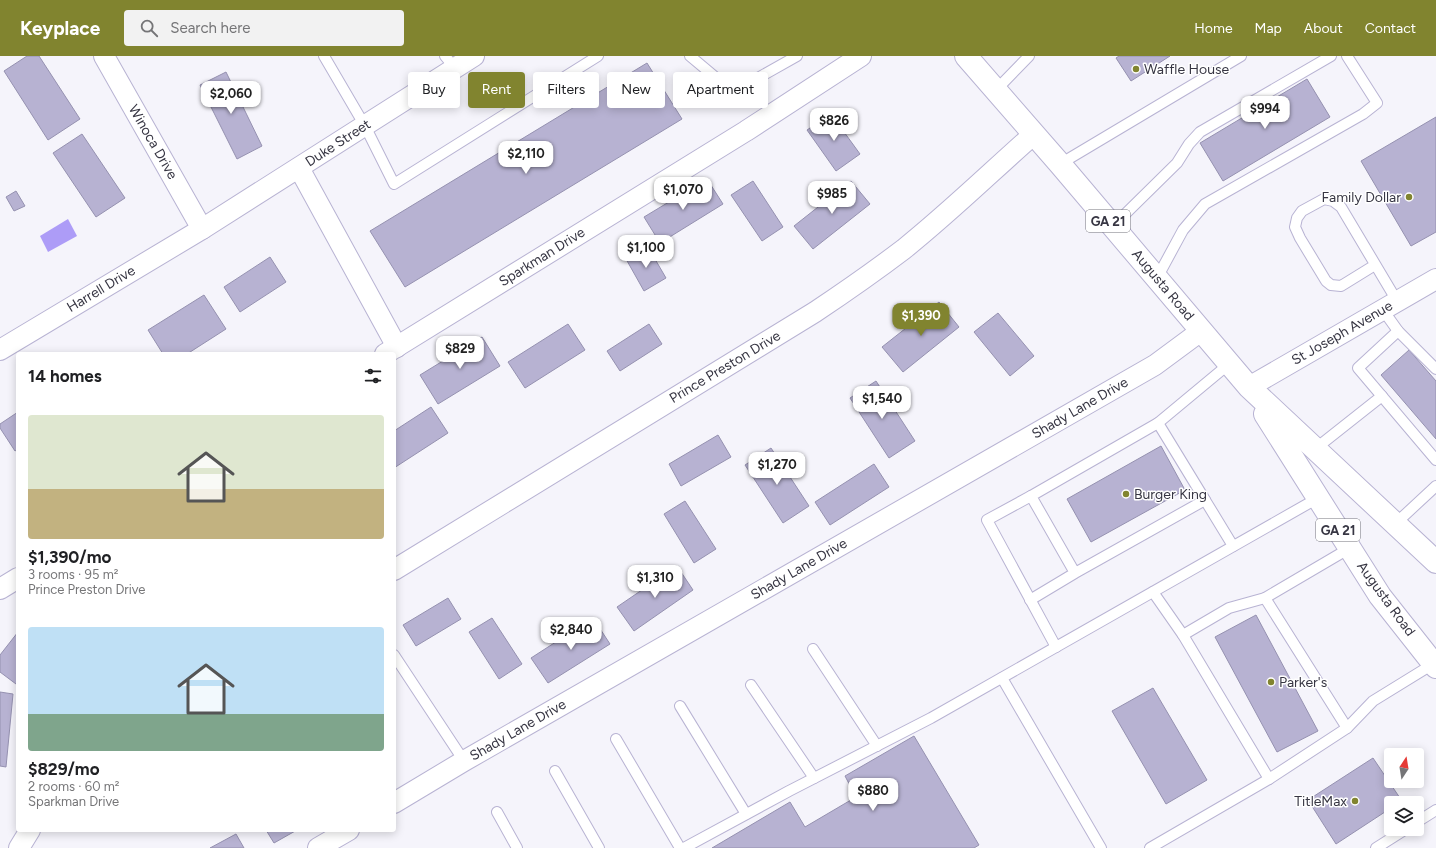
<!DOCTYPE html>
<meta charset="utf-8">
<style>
body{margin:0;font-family:Figtree,sans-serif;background:#f2f2f2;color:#202124;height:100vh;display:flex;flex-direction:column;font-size:15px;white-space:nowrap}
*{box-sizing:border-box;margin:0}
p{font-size:13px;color:#757577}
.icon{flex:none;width:22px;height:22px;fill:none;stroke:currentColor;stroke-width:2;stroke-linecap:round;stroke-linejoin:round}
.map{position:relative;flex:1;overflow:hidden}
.details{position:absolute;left:16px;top:296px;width:380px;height:480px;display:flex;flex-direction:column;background:#fff;border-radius:4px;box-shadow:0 2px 10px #0003}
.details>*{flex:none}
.guide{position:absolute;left:408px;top:16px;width:380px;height:36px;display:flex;gap:8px}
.needle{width:26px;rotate:12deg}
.buttons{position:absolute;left:1384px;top:692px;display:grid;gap:8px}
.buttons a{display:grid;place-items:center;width:40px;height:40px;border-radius:4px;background:#fff;box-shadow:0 2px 10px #0003;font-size:20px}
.price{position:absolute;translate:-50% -34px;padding:0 9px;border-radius:8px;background:#fff;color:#222;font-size:13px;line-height:26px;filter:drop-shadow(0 1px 2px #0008)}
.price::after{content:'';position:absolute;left:50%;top:24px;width:12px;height:9px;margin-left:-6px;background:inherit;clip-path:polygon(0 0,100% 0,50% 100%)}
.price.current{background:#81842f;color:#fff}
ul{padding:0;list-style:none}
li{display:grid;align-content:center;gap:8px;height:212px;padding:0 12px}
li span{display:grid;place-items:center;height:124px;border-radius:4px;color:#555}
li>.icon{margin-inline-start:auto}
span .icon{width:72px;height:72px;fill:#fffc;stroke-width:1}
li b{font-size:17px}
h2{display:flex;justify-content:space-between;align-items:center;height:48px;padding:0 12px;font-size:17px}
.pill{padding:0 14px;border-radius:4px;background:#fff;box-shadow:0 2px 10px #0003;font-size:14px;line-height:36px}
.pill.current{background:#81842f;color:#fff}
header{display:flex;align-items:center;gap:24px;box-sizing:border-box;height:56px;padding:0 20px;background:#81842f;color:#fff}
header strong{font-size:19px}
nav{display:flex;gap:22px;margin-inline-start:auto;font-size:14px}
.search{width:280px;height:36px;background:#f2f2f2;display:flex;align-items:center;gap:10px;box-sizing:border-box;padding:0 14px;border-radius:4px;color:#757577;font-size:15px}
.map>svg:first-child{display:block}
.water{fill:#ad9cf7}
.building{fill:#b7b2d2;stroke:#9591b0}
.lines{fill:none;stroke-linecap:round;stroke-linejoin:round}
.service-casing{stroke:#b8b3d3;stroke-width:12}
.minor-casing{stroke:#b8b3d3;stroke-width:22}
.trunk-casing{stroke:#b8b3d3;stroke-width:24}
.service{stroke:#fff;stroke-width:10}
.minor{stroke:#fff;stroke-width:20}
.trunk{stroke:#fff;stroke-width:22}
.poi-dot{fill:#81842f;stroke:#fff;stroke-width:1.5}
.labels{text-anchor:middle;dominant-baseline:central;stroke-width:3;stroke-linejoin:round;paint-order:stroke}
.shield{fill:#fff;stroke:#73727b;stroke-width:1}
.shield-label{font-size:13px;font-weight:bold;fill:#373643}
.poi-label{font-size:14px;fill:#373643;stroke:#fff;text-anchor:start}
.street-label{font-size:14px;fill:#373643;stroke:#fff}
</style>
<header>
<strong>Keyplace</strong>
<div class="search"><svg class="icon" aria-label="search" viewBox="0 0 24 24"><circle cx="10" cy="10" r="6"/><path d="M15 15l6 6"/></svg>Search here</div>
<nav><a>Home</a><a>Map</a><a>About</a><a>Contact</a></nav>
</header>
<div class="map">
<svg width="1436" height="792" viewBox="0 0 1436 792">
<rect width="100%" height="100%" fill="#f5f4fb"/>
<polygon class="water" points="68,163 77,180 48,196 40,180"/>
<g class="building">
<polygon points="27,0 39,0 80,63 48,84 4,15"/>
<polygon points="1119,0 1170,0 1131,25 1116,2"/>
<polygon points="647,7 682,63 405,231 370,175"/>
<polygon points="226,16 262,90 237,103 200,29"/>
<polygon points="1307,23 1330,61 1223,125 1200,87"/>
<polygon points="831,58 860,98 836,115 807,74"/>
<polygon points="1436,61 1436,176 1411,190 1361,105"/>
<polygon points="82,78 125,142 96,161 53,97"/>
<polygon points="707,123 723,148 660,187 644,161"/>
<polygon points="753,125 783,171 762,185 731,139"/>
<polygon points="851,125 870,148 813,193 794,170"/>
<polygon points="16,135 25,150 14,155 6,141"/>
<polygon points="648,191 666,222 644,235 626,203"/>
<polygon points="270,201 286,226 240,256 224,231"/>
<polygon points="204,239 226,273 187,298 163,298 148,274"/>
<polygon points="939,246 959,271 903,316 882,291"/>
<polygon points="998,257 1034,300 1010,320 974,276"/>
<polygon points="568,268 585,294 525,332 508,306"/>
<polygon points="649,268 662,288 620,315 607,295"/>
<polygon points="482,281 500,310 438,348 420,319"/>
<polygon points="1409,294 1436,325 1436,383 1381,319"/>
<polygon points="876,325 915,385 889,402 850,342"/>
<polygon points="431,351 448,377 394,412 394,375"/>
<polygon points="18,356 18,393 15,395 0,372 0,368"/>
<polygon points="718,379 731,401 681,430 669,408"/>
<polygon points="1161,390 1185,434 1091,486 1067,443"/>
<polygon points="771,392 809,450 783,467 745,409"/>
<polygon points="874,408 889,431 830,469 815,446"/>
<polygon points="685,445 716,493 694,507 664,458"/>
<polygon points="677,510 693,534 634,575 617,551"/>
<polygon points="448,542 461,563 416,590 403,569"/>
<polygon points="1256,559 1318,675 1277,696 1215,581"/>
<polygon points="492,562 522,608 499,623 469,576"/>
<polygon points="593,562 610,588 548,627 531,602"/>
<polygon points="18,576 18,625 16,628 0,616 0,599"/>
<polygon points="1153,632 1207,724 1166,748 1112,655"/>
<polygon points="0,636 13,638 6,711 0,710"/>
<polygon points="914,680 979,789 974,792 712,792 790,746 805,771 856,741 845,720"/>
<polygon points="1373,702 1402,745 1399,747 1391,747 1391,752 1336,788 1308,744"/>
<polygon points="266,774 297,774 274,787"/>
<polygon points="236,778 244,792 210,792"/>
</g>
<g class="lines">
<defs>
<g id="service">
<polyline points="324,0 365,70 394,128 598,0"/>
<polyline points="445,0 455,12"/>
<polyline points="690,0 733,36 797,0"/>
<polyline points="996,34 1029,0"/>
<polyline points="1060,108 1241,0"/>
<polyline points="1113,170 1177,107 1189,88 1200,76 1331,0"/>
<polyline points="1375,209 1341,230 1331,229 1326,225 1300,182 1295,171 1297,162 1302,155 1324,143 1333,145 1341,151 1397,245"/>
<polyline points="1157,222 1183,174 1205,148 1363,58 1377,47 1347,0"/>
<polyline points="1383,254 1398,275 1436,313"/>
<polyline points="1398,275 1358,312 1436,404"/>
<polyline points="1158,367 1229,308"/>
<polyline points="1315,393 1382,340"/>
<polyline points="1031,440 987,464 1056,591"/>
<polyline points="1205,444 1233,490"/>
<polyline points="1395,468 1436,430"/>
<polyline points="1350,492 1265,542 1229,552 1183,579 1269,723 1347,672 1373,645 1433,608"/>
<polyline points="1153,536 1183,579"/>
<polyline points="1265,542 1347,672"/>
<polyline points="1030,544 1075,517 1205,444 1158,367 1031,440 1075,517"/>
<polyline points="813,593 877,690"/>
<polyline points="394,599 464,705"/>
<polyline points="1002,622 1101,792"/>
<polyline points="751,629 814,722"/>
<polyline points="680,650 746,758"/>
<polyline points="616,683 680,792"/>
<polyline points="555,715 599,792"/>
<polyline points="497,756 517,792"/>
<polyline points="1417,766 1436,754"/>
<polyline points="684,792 789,735 931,662 1318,442"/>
<polyline points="1150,792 1269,723"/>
<polyline points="1376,792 1406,773"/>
</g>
<g id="minor">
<polyline points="104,0 202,173"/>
<polyline points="299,112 397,291"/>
<polyline points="0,294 202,173 474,0"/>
<polyline points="385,298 746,75 861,0"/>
<polyline points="1249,331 1436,223"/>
<path d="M394,514L815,256C845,236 875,215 904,193C949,157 991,116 1034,78"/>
<polyline points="0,533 18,522"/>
<polyline points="394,747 464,705 1155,309 1201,275"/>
<polyline points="19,792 30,774"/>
<polyline points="318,792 349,774"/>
</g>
<g id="trunk">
<polyline points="966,0 1060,108 1249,331 1436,506"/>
<polyline points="1265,358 1380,540 1436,611"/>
</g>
</defs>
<use href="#service" class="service-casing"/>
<use href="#minor" class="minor-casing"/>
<use href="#trunk" class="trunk-casing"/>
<use href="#service" class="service"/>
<use href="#minor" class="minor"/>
<use href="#trunk" class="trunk"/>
</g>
<g class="poi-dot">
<circle cx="1136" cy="13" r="4"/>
<circle cx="1409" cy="141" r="4"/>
<circle cx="1126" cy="438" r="4"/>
<circle cx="1271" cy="626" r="4"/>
<circle cx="1355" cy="745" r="4"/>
</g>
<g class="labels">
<g class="shield">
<rect x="1086" y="154" width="44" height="22" rx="3"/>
<rect x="1316" y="463" width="44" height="22" rx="3"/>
</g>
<g class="shield-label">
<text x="1108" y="165">GA 21</text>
<text x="1338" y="474">GA 21</text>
</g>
<g class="poi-label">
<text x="1144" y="13">Waffle House</text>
<text x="1401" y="141" text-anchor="end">Family Dollar</text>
<text x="1134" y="438">Burger King</text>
<text x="1279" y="626">Parker's</text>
<text x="1347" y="745" text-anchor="end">TitleMax</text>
</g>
<g class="street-label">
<text transform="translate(153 86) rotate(60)">Winoca Drive</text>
<text transform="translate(338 87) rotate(-33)">Duke Street</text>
<text transform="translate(542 201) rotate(-32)">Sparkman Drive</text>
<text transform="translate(1163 229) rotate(50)">Augusta Road</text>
<text transform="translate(101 233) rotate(-31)">Harrell Drive</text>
<text transform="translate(1342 277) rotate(-30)">St Joseph Avenue</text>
<text transform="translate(725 311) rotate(-31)">Prince Preston Drive</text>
<text transform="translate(1080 352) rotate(-30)">Shady Lane Drive</text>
<text transform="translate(799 513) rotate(-30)">Shady Lane Drive</text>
<text transform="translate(1386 543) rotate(54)">Augusta Road</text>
<text transform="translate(518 674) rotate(-30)">Shady Lane Drive</text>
</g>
</g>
</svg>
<div class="buttons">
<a><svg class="needle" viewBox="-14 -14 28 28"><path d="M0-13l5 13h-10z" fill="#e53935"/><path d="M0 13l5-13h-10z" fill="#757577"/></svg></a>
<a><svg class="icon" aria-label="layers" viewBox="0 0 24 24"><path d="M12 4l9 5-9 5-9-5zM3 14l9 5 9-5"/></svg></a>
</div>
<b class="price" style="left:231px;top:59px">$2,060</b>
<b class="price" style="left:1265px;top:74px">$994</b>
<b class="price" style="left:834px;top:86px">$826</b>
<b class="price" style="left:526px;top:119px">$2,110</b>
<b class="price" style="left:683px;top:155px">$1,070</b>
<b class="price" style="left:832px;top:159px">$985</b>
<b class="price" style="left:646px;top:213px">$1,100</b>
<b class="price current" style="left:921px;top:281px">$1,390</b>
<b class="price" style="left:460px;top:314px">$829</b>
<b class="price" style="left:882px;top:364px">$1,540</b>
<b class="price" style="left:777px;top:430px">$1,270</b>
<b class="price" style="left:655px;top:543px">$1,310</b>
<b class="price" style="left:571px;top:595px">$2,840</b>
<b class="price" style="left:873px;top:756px">$880</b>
<div class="guide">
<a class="pill">Buy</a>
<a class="pill current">Rent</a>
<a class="pill">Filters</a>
<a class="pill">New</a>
<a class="pill">Apartment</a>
</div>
<section class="details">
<h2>14 homes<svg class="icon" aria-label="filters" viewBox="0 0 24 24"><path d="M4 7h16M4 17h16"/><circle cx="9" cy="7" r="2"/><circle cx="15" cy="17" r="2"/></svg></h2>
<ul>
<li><span style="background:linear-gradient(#dfe7d0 60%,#c2b280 0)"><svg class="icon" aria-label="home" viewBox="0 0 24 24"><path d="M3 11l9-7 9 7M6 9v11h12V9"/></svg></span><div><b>$1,390/mo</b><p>3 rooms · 95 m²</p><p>Prince Preston Drive</p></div></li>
<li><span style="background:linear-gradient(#bfe0f5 70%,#7fa58c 0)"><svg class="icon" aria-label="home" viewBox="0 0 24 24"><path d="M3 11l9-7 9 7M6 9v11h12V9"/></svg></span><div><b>$829/mo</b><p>2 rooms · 60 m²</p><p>Sparkman Drive</p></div></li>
</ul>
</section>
</div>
